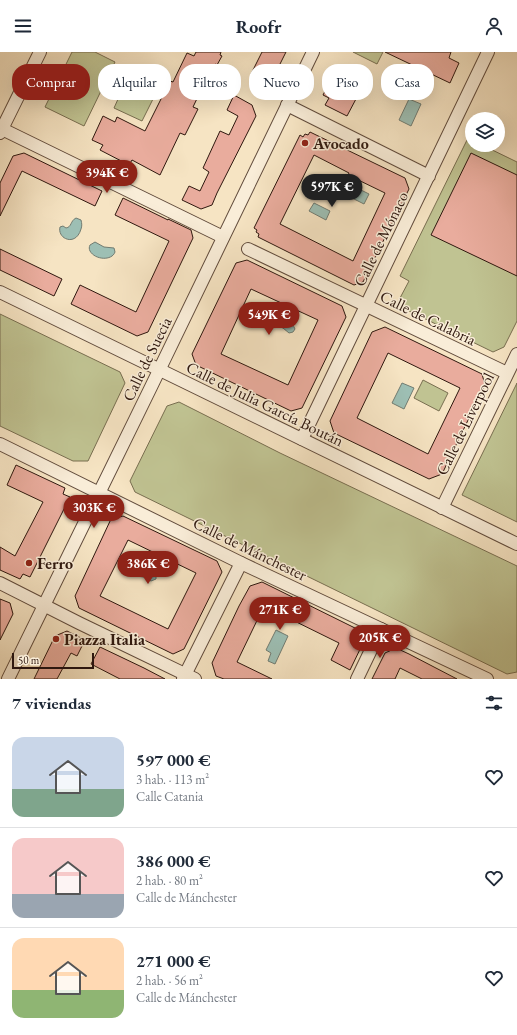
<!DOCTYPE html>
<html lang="es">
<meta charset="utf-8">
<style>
body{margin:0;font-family:"EB Garamond",serif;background:#f6f6f7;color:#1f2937;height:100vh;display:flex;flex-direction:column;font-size:15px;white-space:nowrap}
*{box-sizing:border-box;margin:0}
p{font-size:13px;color:#747a83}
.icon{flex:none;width:22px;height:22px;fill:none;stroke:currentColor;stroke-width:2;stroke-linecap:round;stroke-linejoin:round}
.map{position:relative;height:627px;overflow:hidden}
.sheet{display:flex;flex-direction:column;background:#fff;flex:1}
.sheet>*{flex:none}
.top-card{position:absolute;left:12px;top:12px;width:493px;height:36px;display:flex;gap:8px}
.fabs{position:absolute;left:465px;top:60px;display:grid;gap:8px}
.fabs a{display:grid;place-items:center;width:40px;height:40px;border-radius:50%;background:#fff;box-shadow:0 4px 16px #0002;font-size:20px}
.scale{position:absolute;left:12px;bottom:10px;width:82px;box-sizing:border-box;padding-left:4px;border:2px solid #2f180f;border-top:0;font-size:11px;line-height:14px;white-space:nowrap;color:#2f180f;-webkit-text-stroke:3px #f9edd8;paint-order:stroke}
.price{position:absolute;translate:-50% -34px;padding:0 9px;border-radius:14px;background:#8f2418;color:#fff;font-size:13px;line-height:26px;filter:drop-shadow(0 1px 2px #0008)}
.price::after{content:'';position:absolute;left:50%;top:24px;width:12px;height:9px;margin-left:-6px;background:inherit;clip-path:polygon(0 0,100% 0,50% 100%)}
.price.on{background:#222;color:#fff}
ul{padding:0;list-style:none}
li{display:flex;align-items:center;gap:12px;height:100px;padding:0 12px}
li+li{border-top:1px solid #e0e1e3}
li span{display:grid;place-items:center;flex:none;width:112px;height:80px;border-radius:12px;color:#555}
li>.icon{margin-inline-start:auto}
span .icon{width:48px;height:48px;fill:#fffc;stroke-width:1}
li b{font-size:17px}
h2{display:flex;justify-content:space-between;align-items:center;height:48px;padding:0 12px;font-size:17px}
.pill{padding:0 14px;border-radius:16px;background:#fff;box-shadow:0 4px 16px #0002;font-size:14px;line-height:36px}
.pill.on{background:#8f2418;color:#fff}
header{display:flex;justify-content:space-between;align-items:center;height:52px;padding:0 12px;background:#fff;font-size:18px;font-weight:700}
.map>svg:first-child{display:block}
.green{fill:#c0c392;stroke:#786e50}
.water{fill:#9dbfb4;stroke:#717c72}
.building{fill:#e9ac9d;stroke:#2f180f;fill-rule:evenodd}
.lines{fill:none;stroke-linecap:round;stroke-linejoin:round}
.minor-casing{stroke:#614b3c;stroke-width:14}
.minor{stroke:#f9edd8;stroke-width:12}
.poi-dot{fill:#8f2418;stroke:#f9edd8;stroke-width:1.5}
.labels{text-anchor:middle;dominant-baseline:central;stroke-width:3;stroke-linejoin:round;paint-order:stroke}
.poi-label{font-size:16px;font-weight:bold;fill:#2f180f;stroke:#f9edd8;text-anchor:start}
.street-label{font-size:16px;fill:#2f180f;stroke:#f9edd8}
</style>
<header><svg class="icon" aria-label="menu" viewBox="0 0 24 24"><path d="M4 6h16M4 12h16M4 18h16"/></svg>Roofr<svg class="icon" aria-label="person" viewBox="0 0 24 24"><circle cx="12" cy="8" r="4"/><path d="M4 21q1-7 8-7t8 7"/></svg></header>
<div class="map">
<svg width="517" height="627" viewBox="0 0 517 627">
<rect width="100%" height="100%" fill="#f6e4c3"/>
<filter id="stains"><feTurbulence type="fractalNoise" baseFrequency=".005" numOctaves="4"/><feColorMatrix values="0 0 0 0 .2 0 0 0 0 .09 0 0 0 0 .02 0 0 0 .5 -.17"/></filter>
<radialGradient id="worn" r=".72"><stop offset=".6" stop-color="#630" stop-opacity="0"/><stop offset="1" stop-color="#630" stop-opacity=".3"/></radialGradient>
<g class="green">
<polygon points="72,0 95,0 115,10 84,74 45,55"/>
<polygon points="353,0 383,0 377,12"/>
<polygon points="128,25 157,39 142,69 114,56"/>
<polygon points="468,86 472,88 472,93 482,93 517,110 517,269 504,295 493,300 401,255 404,248 400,246 409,229 400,224"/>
<polygon points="0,262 120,320 125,331 88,409 73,409 0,374"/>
<polygon points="423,328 448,341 439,359 414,346"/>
<polygon points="517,331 517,470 462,443"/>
<polygon points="179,350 280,401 517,514 517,620 507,622 135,440 130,429 167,354"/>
</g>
<g class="water">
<polygon points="409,47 421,52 411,74 399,68"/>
<polygon points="351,133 369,142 364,152 346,143"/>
<polygon points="314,151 330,159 326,168 309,159"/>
<path d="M76,166L81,168C82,172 82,174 81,177C76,195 57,187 60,175L63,174L66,176C72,175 70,169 76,166Z"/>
<path d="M95,190L104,195L114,196L115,200C112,209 95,208 90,199C89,197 89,195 90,193Z"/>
<path d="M277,265C285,264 292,270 295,277L293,280L289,281L283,276L274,273L272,270L273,267Z"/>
<polygon points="402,331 414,336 404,357 392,351"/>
<path d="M138,516C146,515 151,517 156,524V527L151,529L144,525L136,524L134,520Z"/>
<polygon points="276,578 288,584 275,612 268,609 271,601 266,598"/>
</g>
<g class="building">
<polygon points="196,0 221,0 220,3 222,4 217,13 215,12 204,35 203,34 193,55 198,57 185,83 180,81 160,123 132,108 129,113 100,98 103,93 92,88 103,64 115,70 117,65 145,79 170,29 173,30 187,1 194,4"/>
<polygon points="262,0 286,0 274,24 264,27 251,22"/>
<polygon points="385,0 451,0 449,6 459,11 450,31"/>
<polygon points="338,14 366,28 347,64 325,53 329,46 323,43"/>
<polygon points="234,43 252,53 256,64 217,141 212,153 201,157 182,148 189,134 200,139 209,120 203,116 220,79 229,83 238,64 227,58"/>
<path d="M310,80L405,126L409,137L363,230L354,233L258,185L259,182L256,180L257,178L254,176L300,83L303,85L305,82L308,83ZM314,103L349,121L348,123L385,141L353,209L280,172Z"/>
<polygon points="24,101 102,139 95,154 22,119 0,164 0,131 13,104"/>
<polygon points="471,101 517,123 517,224 431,183"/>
<polygon points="123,146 168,168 168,167 191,178 193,186 148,280 137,284 71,252 80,233 136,260 169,189 115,163"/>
<polygon points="0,197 62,227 54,244 0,218"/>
<path d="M247,208L342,254L346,265L302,356L291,359L196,313L192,302L236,211ZM251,237L318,268L288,333L221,302Z"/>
<path d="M385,275L482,322L485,333L442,422L429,427L334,381L330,369L372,280ZM388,301L460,336L428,402L357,366Z"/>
<polygon points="16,413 65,436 63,442 70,445 30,525 23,522 20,527 0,518 0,495 15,504 43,450 7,433"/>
<path d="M123,464L217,509L222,520L184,597L173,602L79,556L75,544L111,467ZM128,488L196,521L168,577L100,544Z"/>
<polygon points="262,530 359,578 364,589 350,618 331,608 339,591 264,554 237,610 272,627 224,627 216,624 212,611 239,554 250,534"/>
<polygon points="0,547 10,551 13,562 0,588"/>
<polygon points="67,579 85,588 77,604 71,601 57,627 34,627 55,584"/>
<polygon points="100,595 144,616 165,627 120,627 91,612"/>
<polygon points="396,596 409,602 457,627 422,627 400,616 395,627 372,627 385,601"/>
</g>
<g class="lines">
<defs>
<g id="minor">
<polyline points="287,53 429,124"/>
<polyline points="2,77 223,185"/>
<polyline points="0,81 40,0"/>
<polyline points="248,197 507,321"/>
<polyline points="0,240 517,492"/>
<polyline points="302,387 488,0"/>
<polyline points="0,392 241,511 487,627"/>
<polyline points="442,456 517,302"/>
<polyline points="0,531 79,571 195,627"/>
<polyline points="8,627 151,335 313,0"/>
<polyline points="183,627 241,511"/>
<polyline points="357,627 381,577"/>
</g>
</defs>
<use href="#minor" class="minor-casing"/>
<use href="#minor" class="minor"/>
</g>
<g class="poi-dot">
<circle cx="305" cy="91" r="4"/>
<circle cx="29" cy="511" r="4"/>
<circle cx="56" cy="587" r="4"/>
</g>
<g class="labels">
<g class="poi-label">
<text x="313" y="91">Avocado</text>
<text x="37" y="511">Ferro</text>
<text x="64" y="587">Piazza Italia</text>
</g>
<g class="street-label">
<text transform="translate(381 187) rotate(-64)">Calle de Mónaco</text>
<text transform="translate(428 266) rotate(26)">Calle de Calabria</text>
<text transform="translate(147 307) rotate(-64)">Calle de Suecia</text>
<text transform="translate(265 352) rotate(26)">Calle de Julia García Boután</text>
<text transform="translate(465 372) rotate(-64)">Calle de Liverpool</text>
<text transform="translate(250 497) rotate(26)">Calle de Mánchester</text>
</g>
</g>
<rect width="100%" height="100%" filter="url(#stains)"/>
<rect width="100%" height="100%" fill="url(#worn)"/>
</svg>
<div class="fabs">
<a><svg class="icon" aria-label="layers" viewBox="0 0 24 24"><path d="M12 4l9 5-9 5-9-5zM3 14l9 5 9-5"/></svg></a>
</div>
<div class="scale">50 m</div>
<b class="price" style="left:107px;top:142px">394K €</b>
<b class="price on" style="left:332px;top:156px">597K €</b>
<b class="price" style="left:269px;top:284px">549K €</b>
<b class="price" style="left:94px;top:477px">303K €</b>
<b class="price" style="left:148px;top:533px">386K €</b>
<b class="price" style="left:280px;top:579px">271K €</b>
<b class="price" style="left:380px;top:607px">205K €</b>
<div class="top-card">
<a class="pill on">Comprar</a>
<a class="pill">Alquilar</a>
<a class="pill">Filtros</a>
<a class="pill">Nuevo</a>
<a class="pill">Piso</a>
<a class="pill">Casa</a>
</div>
</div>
<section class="sheet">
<h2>7 viviendas<svg class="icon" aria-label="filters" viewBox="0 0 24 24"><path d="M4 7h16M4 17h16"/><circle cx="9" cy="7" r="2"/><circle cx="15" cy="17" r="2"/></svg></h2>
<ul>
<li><span style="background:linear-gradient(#c9d6e8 65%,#7fa58c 0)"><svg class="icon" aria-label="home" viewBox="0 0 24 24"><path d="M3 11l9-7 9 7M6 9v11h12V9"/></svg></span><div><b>597 000 €</b><p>3 hab. · 113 m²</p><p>Calle Catania</p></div><svg class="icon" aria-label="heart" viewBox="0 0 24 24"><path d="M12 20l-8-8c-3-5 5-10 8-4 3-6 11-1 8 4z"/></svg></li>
<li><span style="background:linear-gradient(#f6c9c9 70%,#9aa5b1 0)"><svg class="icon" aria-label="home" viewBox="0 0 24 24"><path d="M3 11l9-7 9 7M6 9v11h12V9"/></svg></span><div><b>386 000 €</b><p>2 hab. · 80 m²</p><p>Calle de Mánchester</p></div><svg class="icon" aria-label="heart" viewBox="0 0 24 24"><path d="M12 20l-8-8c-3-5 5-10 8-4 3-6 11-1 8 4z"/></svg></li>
<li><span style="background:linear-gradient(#ffd9b3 65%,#8fb573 0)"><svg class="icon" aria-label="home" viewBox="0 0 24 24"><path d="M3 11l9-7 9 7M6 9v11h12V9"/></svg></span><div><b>271 000 €</b><p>2 hab. · 56 m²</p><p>Calle de Mánchester</p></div><svg class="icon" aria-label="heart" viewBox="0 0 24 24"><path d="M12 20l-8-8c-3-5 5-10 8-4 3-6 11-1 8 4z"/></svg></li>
</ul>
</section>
